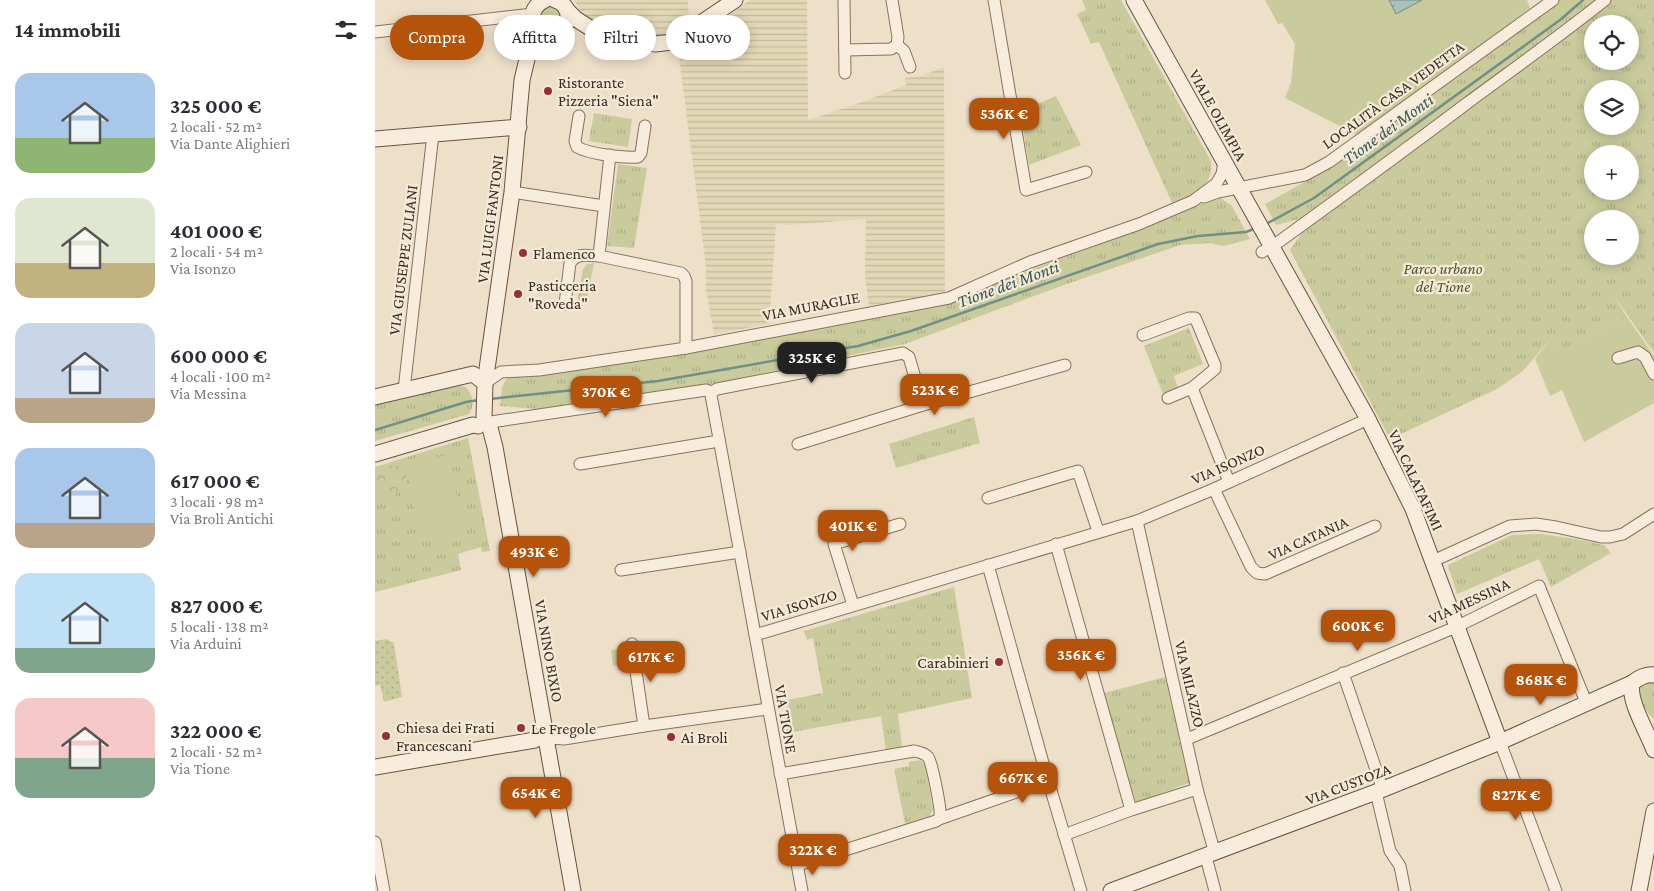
<!DOCTYPE html>
<html lang="it">
<meta charset="utf-8">
<style>
body{margin:0;font-family:"Crimson Pro",serif;background:#f7f7f7;color:#2b2b33;height:100vh;display:flex;flex-direction:column;font-size:19px;white-space:nowrap}
*{box-sizing:border-box;margin:0}
p{font-size:16px;color:#7c7c81}
.icon{flex:none;width:28px;height:28px;fill:none;stroke:currentColor;stroke-width:2;stroke-linecap:round;stroke-linejoin:round}
.map{position:relative;flex:1;overflow:hidden}
.drawer{display:flex;flex-direction:column;background:#fff;width:375px}
.drawer>*{flex:none}
.hud{position:absolute;left:15px;top:15px;width:475px;height:45px;display:flex;gap:10px}
.fabs{position:absolute;left:1209px;top:15px;display:grid;gap:10px}
.fabs a{display:grid;place-items:center;width:55px;height:55px;border-radius:50%;background:#fff;box-shadow:0 2px 12px #0003;font-size:25px}
.price{position:absolute;translate:-50% -42px;padding:0 11px;border-radius:10px;background:#b45309;color:#fff;font-size:16px;line-height:32px;filter:drop-shadow(0 1px 2px #0008)}
.price::after{content:'';position:absolute;left:50%;top:30px;width:15px;height:11px;margin-left:-8px;background:inherit;clip-path:polygon(0 0,100% 0,50% 100%)}
.price.on{background:#222;color:#fff}
ul{padding:0;list-style:none}
li{display:flex;align-items:center;gap:15px;height:125px;padding:0 15px}
li span{display:grid;place-items:center;flex:none;width:140px;height:100px;border-radius:15px;color:#555}
li>.icon{margin-inline-start:auto}
span .icon{width:60px;height:60px;fill:#fffc;stroke-width:1}
li b{font-size:21px}
h2{display:flex;justify-content:space-between;align-items:center;height:60px;padding:0 15px;font-size:21px}
.tag{padding:0 18px;border-radius:22px;background:#fff;box-shadow:0 2px 12px #0003;font-size:18px;line-height:45px}
.tag.on{background:#b45309;color:#fff}
main{display:flex;flex:1;min-height:0}
.map>svg:first-child{display:block}
.farmland{fill:url(#farmland-rules)}
.grass{fill:url(#grass-tufts);fill-rule:evenodd}
.forest{fill:url(#forest-crowns)}
.garden{fill:url(#garden-dots)}
.pitch{fill:#cacb9c}
.water{fill:url(#water-ripples);stroke:#709085}
.lines{fill:none;stroke-linecap:round;stroke-linejoin:round}
.stream{stroke:#709085;stroke-width:2.5}
.street-casing{stroke:#89715e;stroke-width:13}
.secondary-casing{stroke:#6b5241;stroke-width:17}
.street{stroke:#f8eddc;stroke-width:11}
.secondary{stroke:#f8eddc;stroke-width:15}
.poi-dot{fill:#95303a;stroke:#f5ead8;stroke-width:2}
.labels{text-anchor:middle;dominant-baseline:central;stroke-width:4.5;stroke-linejoin:round;paint-order:stroke}
.poi-label{font-size:16px;fill:#3a2b21;stroke:#f5ead8;text-anchor:start}
.street-label{font-size:16px;fill:#3a2b21;stroke:#f5ead8}
.park-label{font-size:16px;font-style:italic;fill:#4e5528;stroke:#f5ead8}
.water-label{font-size:18px;font-style:italic;fill:#315953;stroke:#f5ead8}
</style>
<main>
<section class="drawer">
<h2>14 immobili<svg class="icon" aria-label="filters" viewBox="0 0 24 24"><path d="M4 7h16M4 17h16"/><circle cx="9" cy="7" r="2"/><circle cx="15" cy="17" r="2"/></svg></h2>
<ul>
<li><span style="background:linear-gradient(#a9c7e8 65%,#8fb573 0)"><svg class="icon" aria-label="home" viewBox="0 0 24 24"><path d="M3 11l9-7 9 7M6 9v11h12V9"/></svg></span><div><b>325 000 €</b><p>2 locali · 52 m²</p><p>Via Dante Alighieri</p></div></li>
<li><span style="background:linear-gradient(#dfe7d0 65%,#c2b280 0)"><svg class="icon" aria-label="home" viewBox="0 0 24 24"><path d="M3 11l9-7 9 7M6 9v11h12V9"/></svg></span><div><b>401 000 €</b><p>2 locali · 54 m²</p><p>Via Isonzo</p></div></li>
<li><span style="background:linear-gradient(#c9d6e8 75%,#b9a48a 0)"><svg class="icon" aria-label="home" viewBox="0 0 24 24"><path d="M3 11l9-7 9 7M6 9v11h12V9"/></svg></span><div><b>600 000 €</b><p>4 locali · 100 m²</p><p>Via Messina</p></div></li>
<li><span style="background:linear-gradient(#a9c7e8 75%,#b9a48a 0)"><svg class="icon" aria-label="home" viewBox="0 0 24 24"><path d="M3 11l9-7 9 7M6 9v11h12V9"/></svg></span><div><b>617 000 €</b><p>3 locali · 98 m²</p><p>Via Broli Antichi</p></div></li>
<li><span style="background:linear-gradient(#bfe0f5 75%,#7fa58c 0)"><svg class="icon" aria-label="home" viewBox="0 0 24 24"><path d="M3 11l9-7 9 7M6 9v11h12V9"/></svg></span><div><b>827 000 €</b><p>5 locali · 138 m²</p><p>Via Arduini</p></div></li>
<li><span style="background:linear-gradient(#f6c9c9 60%,#7fa58c 0)"><svg class="icon" aria-label="home" viewBox="0 0 24 24"><path d="M3 11l9-7 9 7M6 9v11h12V9"/></svg></span><div><b>322 000 €</b><p>2 locali · 52 m²</p><p>Via Tione</p></div></li>
</ul>
</section>
<div class="map">
<svg width="1279" height="891" viewBox="0 0 1279 891">
<defs>
<pattern id="farmland-rules" width="6" height="5" patternUnits="userSpaceOnUse" patternTransform="scale(1.25)"><rect width="6" height="5" fill="#e2d7b6"/><path d="M0 2.5h6" fill="none" stroke="#c3b99c"/></pattern>
<pattern id="grass-tufts" width="24" height="20" patternUnits="userSpaceOnUse" patternTransform="scale(1.25)"><rect width="24" height="20" fill="#cacb9c"/><path d="M3 7l-1-3M5 7V3M7 7l1-3M15 17l-1-3M17 17v-4M19 17l1-3" fill="none" stroke="#aeae86"/></pattern>
<pattern id="forest-crowns" width="20" height="18" patternUnits="userSpaceOnUse" patternTransform="scale(1.25)"><rect width="20" height="18" fill="#cacb9c"/><path d="M2 6a3 3 0 1 1 6 0M12 15a3 3 0 1 1 6 0" fill="none" stroke="#aeae86"/></pattern>
<pattern id="garden-dots" width="8" height="8" patternUnits="userSpaceOnUse" patternTransform="scale(1.25)"><rect width="8" height="8" fill="#cacb9c"/><path d="M2 2h.1M6 6h.1" fill="none" stroke="#aeae86" stroke-width="1.8" stroke-linecap="round"/></pattern>
<pattern id="water-ripples" width="26" height="14" patternUnits="userSpaceOnUse" patternTransform="scale(1.25)"><rect width="26" height="14" fill="#a9c1b8"/><path d="M2 4q2-2 4 0t4 0M15 11q2-2 4 0t4 0" fill="none" stroke="#8b9d95"/></pattern>
</defs>
<rect width="100%" height="100%" fill="#eddfc8"/>
<g class="farmland">
<polygon points="199,0 313,0 314,25 297,37 267,38 214,19 205,10"/>
<polygon points="375,0 432,0 433,120 479,105 531,85 530,78 546,76 569,67 570,293 494,306 490,275 491,219 413,225 401,224 394,324 339,334 331,289 331,266 304,56 308,49"/>
</g>
<g class="grass">
<path d="M707,0H746L836,161C839,187 818,195 798,205L724,42L716,44L702,14L711,10Z"/>
<polygon points="1184,0 1220,0 1078,107 924,219 901,225 890,204 953,169"/>
<path d="M1235,0H1279V353L1239,296L1252,317L1184,353L1176,338L1148,371L1122,389L1015,439L915,250L931,227ZM1218,24H1255V61H1218ZM1218,89H1255V126H1218ZM1218,154H1255V191H1218ZM1218,219H1255V256H1218Z"/>
<polygon points="178,5 187,12 185,24 175,28 165,23 165,11 170,6"/>
<polygon points="681,96 706,145 654,165 645,111"/>
<polygon points="219,113 257,119 253,147 214,141"/>
<polygon points="243,164 272,168 259,248 232,246"/>
<polygon points="844,197 857,206 875,239 848,246 836,243 805,245 689,285 530,344 332,385 162,409 125,406 127,387 134,375 302,354 621,283"/>
<polygon points="219,263 211,304 202,303 208,269 212,264"/>
<polygon points="814,328 828,364 799,376 803,388 788,394 769,346"/>
<path d="M77,385L91,387C98,396 100,405 94,414L0,441V405Z"/>
<polygon points="599,417 605,443 521,468 514,444"/>
<polygon points="93,438 115,551 107,552 106,547 83,554 86,570 0,592 0,467"/>
<polygon points="1166,534 1201,539 1229,545 1236,553 1176,587 1164,559 1082,594 1073,565 1137,535"/>
<polygon points="579,587 597,698 523,714 527,747 511,751 506,716 412,733 408,713 415,711 412,700 448,693 438,638 432,640 429,631"/>
<polygon points="253,647 256,663 238,666 236,650"/>
<polygon points="790,677 814,783 761,803 729,693"/>
<path d="M1279,682V719C1269,710 1259,696 1267,683Z"/>
<polygon points="545,760 550,764 558,809 555,816 530,824 519,769 534,766 534,762"/>
</g>
<path class="forest" d="M24,464L28,465C31,471 32,476 30,482L33,489L30,492L22,491L20,496L14,499L7,494L0,501V473L3,468L15,465L20,467Z"/>
<polygon class="garden" points="11,639 19,643 27,697 9,702 5,685 0,686 0,641"/>
<g class="pitch">
<polygon points="890,0 1152,0 1155,8 984,136 910,98 916,83 920,44 907,23 903,24"/>
<polygon points="1252,317 1279,356 1279,403 1209,442 1187,390 1175,396 1160,359 1176,338 1184,352"/>
<polygon points="74,455 89,533 46,542 31,464"/>
</g>
<polygon class="water" points="1014,0 1047,0 1021,14"/>
<g class="lines">
<g class="stream">
<polyline points="891,224 939,198 1185,20 1208,0"/>
<polyline points="115,399 283,381 483,346 536,331 783,244 823,236 871,232 881,228"/>
<polyline points="0,430 91,402 104,400"/>
</g>
<defs>
<g id="street">
<polyline points="469,0 470,73"/>
<polyline points="619,0 651,190 711,172"/>
<polyline points="0,32 158,14"/>
<polyline points="522,45 529,51 535,67"/>
<polyline points="470,50 516,49 522,45 523,37 517,0"/>
<path d="M204,116L200,141L202,147C214,154 248,158 263,157L266,153L270,126"/>
<polyline points="235,155 224,256 306,273 309,276 311,281 311,348"/>
<polyline points="137,192 229,206"/>
<polyline points="829,197 843,192 930,175 954,162 1178,0"/>
<path d="M887,252L905,241C967,196 1029,151 1091,104C1137,70 1185,36 1230,0"/>
<path d="M190,304L195,263C202,252 212,256 224,256"/>
<polyline points="768,335 814,318 820,318 822,322 840,365 840,369 817,388 854,482"/>
<polyline points="1243,358 1263,352 1270,357 1279,374"/>
<polyline points="110,383 126,372 164,370 311,348 574,298 655,262 764,224 818,201 841,184 847,174 849,161"/>
<polyline points="29,390 58,134"/>
<polyline points="337,392 336,395 427,891"/>
<polyline points="793,398 817,388"/>
<polyline points="116,422 331,390 337,392 342,389 528,353 534,357 548,405"/>
<polyline points="423,444 548,405 690,365"/>
<polyline points="205,464 344,441"/>
<polyline points="839,489 876,567 882,573 890,574 1000,526"/>
<polyline points="613,498 703,471 723,531"/>
<polyline points="762,521 822,789 840,854"/>
<polyline points="681,544 756,810"/>
<polyline points="1058,561 1135,526 1161,524 1181,527 1226,537 1235,537 1248,534 1279,514"/>
<polyline points="613,565 670,770 706,891"/>
<polyline points="246,570 365,552"/>
<polyline points="478,605 459,544 525,524"/>
<polyline points="380,635 762,521 839,489 993,419"/>
<polyline points="257,644 269,726"/>
<polyline points="968,673 1008,790"/>
<polyline points="174,738 189,739 269,726 393,709"/>
<polyline points="812,739 1081,627 1164,586 1211,702"/>
<polyline points="1125,742 1181,891"/>
<path d="M405,774L539,751C544,752 550,753 553,757C557,762 566,809 565,815C565,819 564,819 561,821L423,865"/>
<polyline points="1001,792 1015,851 1025,866 1030,891"/>
<polyline points="564,819 673,781"/>
<polyline points="689,835 756,810 822,789"/>
<polyline points="0,842 9,891"/>
<polyline points="831,857 840,891"/>
</g>
<g id="secondary">
<path d="M170,0C142,13 168,48 188,29C191,25 193,20 193,14C192,7 187,2 180,0"/>
<polyline points="759,0 993,419 1038,509 1125,742"/>
<polyline points="191,9 201,19 215,28 246,38 280,44 298,42 360,0"/>
<polyline points="0,139 144,127"/>
<polyline points="0,397 98,374 110,383"/>
<polyline points="109,417 110,383 137,192 147,80 160,26"/>
<polyline points="115,428 120,447 169,725 169,732"/>
<polyline points="0,454 98,425 103,426"/>
<path d="M1257,683C1253,701 1272,731 1279,750"/>
<polyline points="172,744 198,891"/>
<polyline points="0,767 160,740"/>
<path d="M736,891L1001,792L1125,742L1257,683C1264,678 1270,674 1279,675"/>
<polyline points="1264,891 1279,811"/>
</g>
</defs>
<use href="#street" class="street-casing"/>
<use href="#secondary" class="secondary-casing"/>
<use href="#street" class="street"/>
<use href="#secondary" class="secondary"/>
</g>
<g class="poi-dot">
<circle cx="173" cy="91" r="5"/>
<circle cx="148" cy="253" r="5"/>
<circle cx="143" cy="294" r="5"/>
<circle cx="624" cy="662" r="5"/>
<circle cx="146" cy="728" r="5"/>
<circle cx="11" cy="736" r="5"/>
<circle cx="296" cy="737" r="5"/>
</g>
<g class="labels">
<g class="poi-label">
<text x="183" y="82">Ristorante<tspan x="183" dy="18">Pizzeria "Siena"</tspan></text>
<text x="158" y="253">Flamenco</text>
<text x="153" y="285">Pasticceria<tspan x="153" dy="18">"Roveda"</tspan></text>
<text x="614" y="662" text-anchor="end">Carabinieri</text>
<text x="21" y="727">Chiesa dei Frati<tspan x="21" dy="18">Francescani</tspan></text>
<text x="156" y="728">Le Fregole</text>
<text x="306" y="737">Ai Broli</text>
</g>
<g class="street-label">
<text transform="translate(1018 95) rotate(-36)">LOCALITÀ CASA VEDETTA</text>
<text transform="translate(843 115) rotate(61)">VIALE OLIMPIA</text>
<text transform="translate(115 219) rotate(-83)">VIA LUIGI FANTONI</text>
<text transform="translate(28 260) rotate(-83)">VIA GIUSEPPE ZULIANI</text>
<text transform="translate(436 306) rotate(-11)">VIA MURAGLIE</text>
<text transform="translate(853 464) rotate(-24)">VIA ISONZO</text>
<text transform="translate(1041 480) rotate(65)">VIA CALATAFIMI</text>
<text transform="translate(933 538) rotate(-24)">VIA CATANIA</text>
<text transform="translate(1094 601) rotate(-25)">VIA MESSINA</text>
<text transform="translate(424 605) rotate(-17)">VIA ISONZO</text>
<text transform="translate(174 651) rotate(80)">VIA NINO BIXIO</text>
<text transform="translate(815 684) rotate(77)">VIA MILAZZO</text>
<text transform="translate(411 719) rotate(80)">VIA TIONE</text>
<text transform="translate(973 784) rotate(-21)">VIA CUSTOZA</text>
</g>
<g class="park-label">
<text x="1068" y="268">Parco urbano<tspan x="1068" dy="18">del Tione</tspan></text>
</g>
<g class="water-label">
<text transform="translate(1013 129) rotate(-36)">Tione dei Monti</text>
<text transform="translate(633 284) rotate(-20)">Tione dei Monti</text>
</g>
</g>
</svg>
<div class="fabs">
<a><svg class="icon" aria-label="locate" viewBox="0 0 24 24"><circle cx="12" cy="12" r="6"/><path d="M12 2v4M12 18v4M2 12h4M18 12h4"/></svg></a>
<a><svg class="icon" aria-label="layers" viewBox="0 0 24 24"><path d="M12 4l9 5-9 5-9-5zM3 14l9 5 9-5"/></svg></a>
<a>+</a>
<a>−</a>
</div>
<b class="price" style="left:629px;top:140px">536K €</b>
<b class="price on" style="left:437px;top:384px">325K €</b>
<b class="price" style="left:560px;top:416px">523K €</b>
<b class="price" style="left:231px;top:418px">370K €</b>
<b class="price" style="left:478px;top:552px">401K €</b>
<b class="price" style="left:159px;top:578px">493K €</b>
<b class="price" style="left:983px;top:652px">600K €</b>
<b class="price" style="left:706px;top:681px">356K €</b>
<b class="price" style="left:276px;top:683px">617K €</b>
<b class="price" style="left:1166px;top:706px">868K €</b>
<b class="price" style="left:648px;top:804px">667K €</b>
<b class="price" style="left:161px;top:819px">654K €</b>
<b class="price" style="left:1141px;top:821px">827K €</b>
<b class="price" style="left:438px;top:876px">322K €</b>
<div class="hud">
<a class="tag on">Compra</a>
<a class="tag">Affitta</a>
<a class="tag">Filtri</a>
<a class="tag">Nuovo</a>
</div>
</div>
</main>
